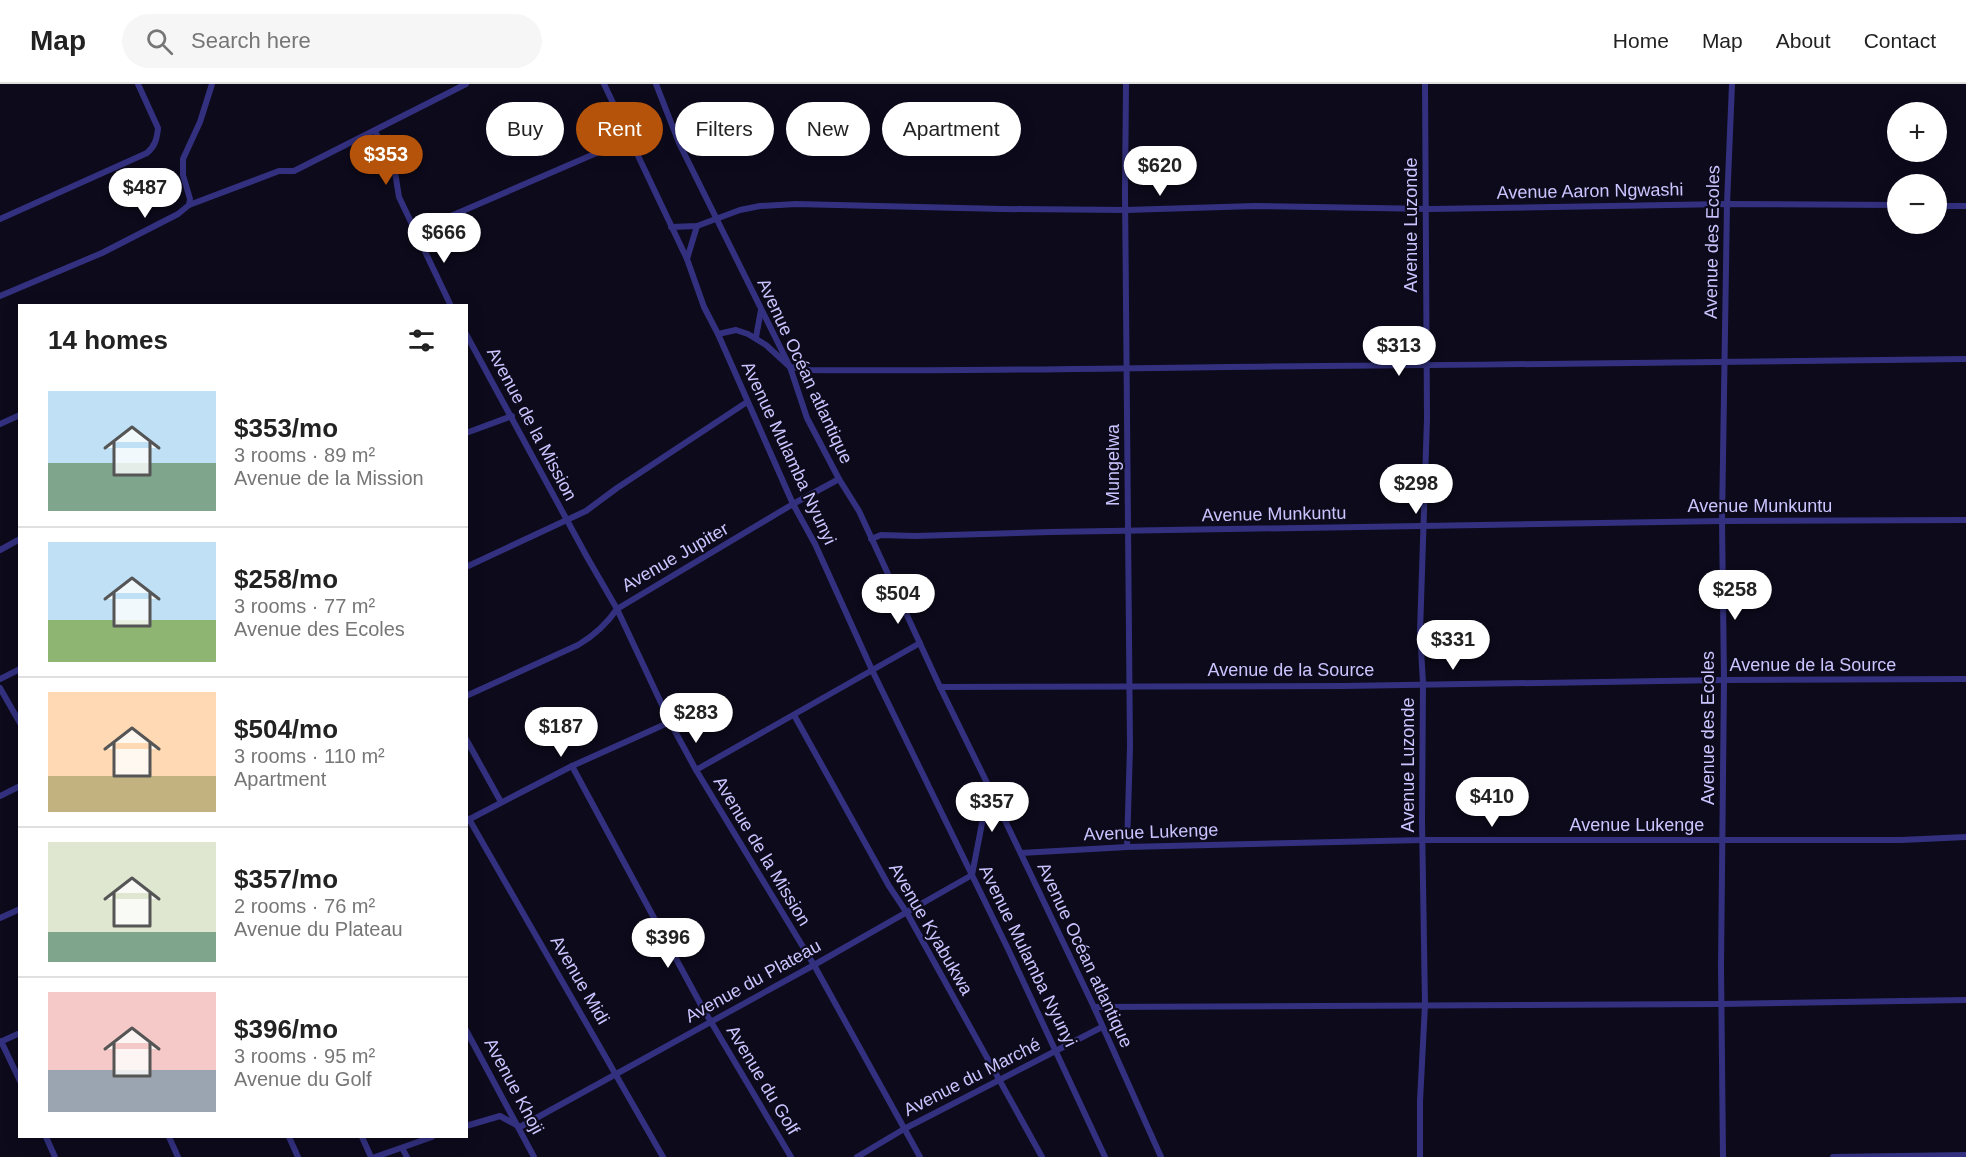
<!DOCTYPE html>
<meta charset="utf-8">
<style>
body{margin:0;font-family:Arial,sans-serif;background:#f6f6f6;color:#222;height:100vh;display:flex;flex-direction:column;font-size:22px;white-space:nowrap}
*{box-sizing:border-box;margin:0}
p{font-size:20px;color:#767676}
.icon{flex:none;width:33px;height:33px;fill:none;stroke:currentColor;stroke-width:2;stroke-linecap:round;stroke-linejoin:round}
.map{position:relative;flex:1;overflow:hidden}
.drawer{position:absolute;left:18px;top:220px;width:450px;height:834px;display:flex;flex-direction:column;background:#fff;border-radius:0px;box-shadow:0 3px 15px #0003}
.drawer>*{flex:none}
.guide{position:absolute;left:486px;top:18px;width:570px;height:54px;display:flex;gap:12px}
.tools{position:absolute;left:1887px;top:18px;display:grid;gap:12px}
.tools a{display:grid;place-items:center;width:60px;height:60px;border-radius:50%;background:#fff;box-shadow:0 3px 15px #0003;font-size:30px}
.price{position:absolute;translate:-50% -51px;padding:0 14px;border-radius:21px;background:#fff;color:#222;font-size:20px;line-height:39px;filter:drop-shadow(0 2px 3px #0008)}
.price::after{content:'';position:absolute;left:50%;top:36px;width:18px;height:14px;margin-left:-9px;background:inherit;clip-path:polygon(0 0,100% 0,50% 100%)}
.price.on{background:#b45309;color:#fff}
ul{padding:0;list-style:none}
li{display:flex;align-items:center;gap:18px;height:150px;padding:0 30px}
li+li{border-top:2px solid #e0e0e0}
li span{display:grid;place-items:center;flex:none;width:168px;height:120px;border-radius:0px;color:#555}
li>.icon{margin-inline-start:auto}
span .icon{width:72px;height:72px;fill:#fffc;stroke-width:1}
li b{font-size:26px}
h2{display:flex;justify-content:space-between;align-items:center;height:72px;padding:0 30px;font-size:26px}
.tag{padding:0 21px;border-radius:27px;background:#fff;box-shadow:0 3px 15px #0003;font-size:21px;line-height:54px}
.tag.on{background:#b45309;color:#fff}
header{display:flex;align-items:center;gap:36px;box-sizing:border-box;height:84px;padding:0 30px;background:#fff;border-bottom:2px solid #e0e0e0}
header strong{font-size:28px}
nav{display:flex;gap:33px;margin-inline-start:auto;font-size:21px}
.search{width:420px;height:54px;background:#f6f6f6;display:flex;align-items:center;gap:15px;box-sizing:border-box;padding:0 21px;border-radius:33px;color:#767676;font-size:22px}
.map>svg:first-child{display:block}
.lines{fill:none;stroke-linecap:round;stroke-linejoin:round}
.street{stroke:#33317f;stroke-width:6}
.labels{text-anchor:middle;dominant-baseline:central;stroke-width:4.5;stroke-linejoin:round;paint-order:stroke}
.street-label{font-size:18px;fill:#cbc5ff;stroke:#0d0a1c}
</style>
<header>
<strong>Map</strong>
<div class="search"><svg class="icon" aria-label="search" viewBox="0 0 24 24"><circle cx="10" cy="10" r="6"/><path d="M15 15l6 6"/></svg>Search here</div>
<nav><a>Home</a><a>Map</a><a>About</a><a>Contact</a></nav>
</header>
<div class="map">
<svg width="1966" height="1073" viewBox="0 0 1966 1073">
<rect width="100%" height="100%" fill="#0d0a1c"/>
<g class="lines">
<g class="street">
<polyline points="604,0 687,175 704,223 718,250 793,420 815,460 872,586 1009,867 1105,1073"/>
<polyline points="656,0 679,59 790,283 807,334 839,395 859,427 940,603 989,703 1094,923 1161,1073"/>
<polyline points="1126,0 1125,108 1130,663 1127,763"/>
<polyline points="375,47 395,88 399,113 451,222"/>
<polyline points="189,121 279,87 294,87 466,0"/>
<polyline points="1936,122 1966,122"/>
<path d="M0,135L147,69C155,62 157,55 158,44L138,0"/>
<polyline points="671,143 697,142 740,126 760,122 796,120 1002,125 1126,126 1255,122 1431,125 1727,120 1898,121"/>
<polyline points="416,147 629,55"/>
<polyline points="687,175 697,142"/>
<polyline points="0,212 102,169 178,130 189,121 190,115 183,91 183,75 200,38 212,0"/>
<polyline points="466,250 587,473 617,525 670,638 696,686 814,881 920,1073"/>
<path d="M718,250L736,246L748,250L766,261L790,283L810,286C980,288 1151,283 1321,282C1536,280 1751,279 1966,275"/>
<polyline points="756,253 761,226"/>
<polyline points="0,340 20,331"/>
<polyline points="466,349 512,332"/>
<polyline points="871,455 881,451 915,452 1050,448 1722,437 1966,436"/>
<polyline points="0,466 20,455"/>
<polyline points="466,483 586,427 617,404 747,318"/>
<polyline points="0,595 20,585"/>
<polyline points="940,603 1343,602 1724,596 1966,595"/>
<polyline points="0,604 20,639"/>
<path d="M466,612L578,561C595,551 606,541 617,525L793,420L839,395"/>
<polyline points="794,631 889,802 907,829 1042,1073"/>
<polyline points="466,655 501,718"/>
<polyline points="572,682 701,921 791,1073"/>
<polyline points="696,686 920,559"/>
<polyline points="0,712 20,702"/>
<polyline points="469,735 663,1073"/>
<polyline points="466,737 572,682 670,638"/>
<polyline points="1021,769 1127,763 1423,756 1901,756 1966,753"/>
<polyline points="0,834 20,825"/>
<polyline points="1094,923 1721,920 1966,916"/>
<polyline points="466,946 534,1073"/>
<polyline points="1,957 20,997"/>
<polyline points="0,958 20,949"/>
<polyline points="466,1042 500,1032 520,1043 814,881 972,791 989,703"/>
<polyline points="46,1053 55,1073"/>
<polyline points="169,1053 178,1073"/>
<polyline points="289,1053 298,1073"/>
<polyline points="362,1053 371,1073"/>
<polyline points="402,1064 407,1073"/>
<polyline points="375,1073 432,1053"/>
<polyline points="857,1073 904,1045 1102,943"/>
<polyline points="1420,1073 1420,1017 1425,921 1422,737 1423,599 1420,548 1427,335 1425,0"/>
<polyline points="1723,1073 1721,882 1724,596 1722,437 1727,120 1732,0"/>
<polyline points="1833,1073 1966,1071"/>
</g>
</g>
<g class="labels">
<g class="street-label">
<text transform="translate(1590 107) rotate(-1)">Avenue Aaron Ngwashi</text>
<text transform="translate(1411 141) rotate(-90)">Avenue Luzonde</text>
<text transform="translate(1712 158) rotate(-89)">Avenue des Ecoles</text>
<text transform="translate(805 287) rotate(65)">Avenue Océan atlantique</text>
<text transform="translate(532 340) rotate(62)">Avenue de la Mission</text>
<text transform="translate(789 369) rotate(65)">Avenue Mulamba Nyunyi</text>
<text transform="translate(1113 381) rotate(-90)">Mungelwa</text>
<text x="1760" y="422">Avenue Munkuntu</text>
<text transform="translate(1274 430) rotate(-1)">Avenue Munkuntu</text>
<text transform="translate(675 473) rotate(-30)">Avenue Jupiter</text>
<text x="1813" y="581">Avenue de la Source</text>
<text x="1291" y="586">Avenue de la Source</text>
<text transform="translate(1708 644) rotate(-90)">Avenue des Ecoles</text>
<text transform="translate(1408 681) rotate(-90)">Avenue Luzonde</text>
<text x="1637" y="741">Avenue Lukenge</text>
<text transform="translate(1151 748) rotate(-2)">Avenue Lukenge</text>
<text transform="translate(762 767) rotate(59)">Avenue de la Mission</text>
<text transform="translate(931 845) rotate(60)">Avenue Kyabukwa</text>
<text transform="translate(1085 871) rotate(65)">Avenue Océan atlantique</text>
<text transform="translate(1028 872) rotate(64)">Avenue Mulamba Nyunyi</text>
<text transform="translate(580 896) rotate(60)">Avenue Midi</text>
<text transform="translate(753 897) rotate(-29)">Avenue du Plateau</text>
<text transform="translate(972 993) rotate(-27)">Avenue du Marché</text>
<text transform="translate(763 996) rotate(59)">Avenue du Golf</text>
<text transform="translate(514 1002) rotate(62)">Avenue Khoji</text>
</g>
</g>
</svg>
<div class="tools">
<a>+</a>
<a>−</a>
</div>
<b class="price on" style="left:386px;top:102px">$353</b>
<b class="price" style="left:1160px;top:113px">$620</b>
<b class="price" style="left:145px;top:135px">$487</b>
<b class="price" style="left:444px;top:180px">$666</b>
<b class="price" style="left:1399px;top:293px">$313</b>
<b class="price" style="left:1416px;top:431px">$298</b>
<b class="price" style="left:1735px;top:537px">$258</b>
<b class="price" style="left:898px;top:541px">$504</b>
<b class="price" style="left:1453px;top:587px">$331</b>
<b class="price" style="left:696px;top:660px">$283</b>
<b class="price" style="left:561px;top:674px">$187</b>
<b class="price" style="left:1492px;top:744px">$410</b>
<b class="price" style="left:992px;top:749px">$357</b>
<b class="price" style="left:668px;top:885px">$396</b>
<div class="guide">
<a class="tag">Buy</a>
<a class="tag on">Rent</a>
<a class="tag">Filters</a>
<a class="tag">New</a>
<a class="tag">Apartment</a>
</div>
<section class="drawer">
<h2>14 homes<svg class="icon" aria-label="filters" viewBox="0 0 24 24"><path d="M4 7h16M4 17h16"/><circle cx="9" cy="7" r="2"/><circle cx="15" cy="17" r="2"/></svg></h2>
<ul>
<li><span style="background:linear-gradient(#bfe0f5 60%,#7fa58c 0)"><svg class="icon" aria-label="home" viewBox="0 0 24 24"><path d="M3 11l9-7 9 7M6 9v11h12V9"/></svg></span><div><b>$353/mo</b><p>3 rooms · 89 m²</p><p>Avenue de la Mission</p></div></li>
<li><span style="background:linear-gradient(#bfe0f5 65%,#8fb573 0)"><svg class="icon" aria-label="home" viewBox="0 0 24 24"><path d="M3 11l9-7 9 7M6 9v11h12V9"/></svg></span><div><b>$258/mo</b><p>3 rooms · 77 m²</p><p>Avenue des Ecoles</p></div></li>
<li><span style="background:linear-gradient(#ffd9b3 70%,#c2b280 0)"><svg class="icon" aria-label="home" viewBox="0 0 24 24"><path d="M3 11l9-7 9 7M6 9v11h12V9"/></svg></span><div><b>$504/mo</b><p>3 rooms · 110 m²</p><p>Apartment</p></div></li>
<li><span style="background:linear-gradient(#dfe7d0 75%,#7fa58c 0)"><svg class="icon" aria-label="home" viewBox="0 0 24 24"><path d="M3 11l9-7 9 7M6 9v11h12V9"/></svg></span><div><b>$357/mo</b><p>2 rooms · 76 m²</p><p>Avenue du Plateau</p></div></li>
<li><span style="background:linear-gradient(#f6c9c9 65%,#9aa5b1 0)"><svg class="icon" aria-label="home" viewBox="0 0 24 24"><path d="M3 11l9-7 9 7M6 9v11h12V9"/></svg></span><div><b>$396/mo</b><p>3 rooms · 95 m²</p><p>Avenue du Golf</p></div></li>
</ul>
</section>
</div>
